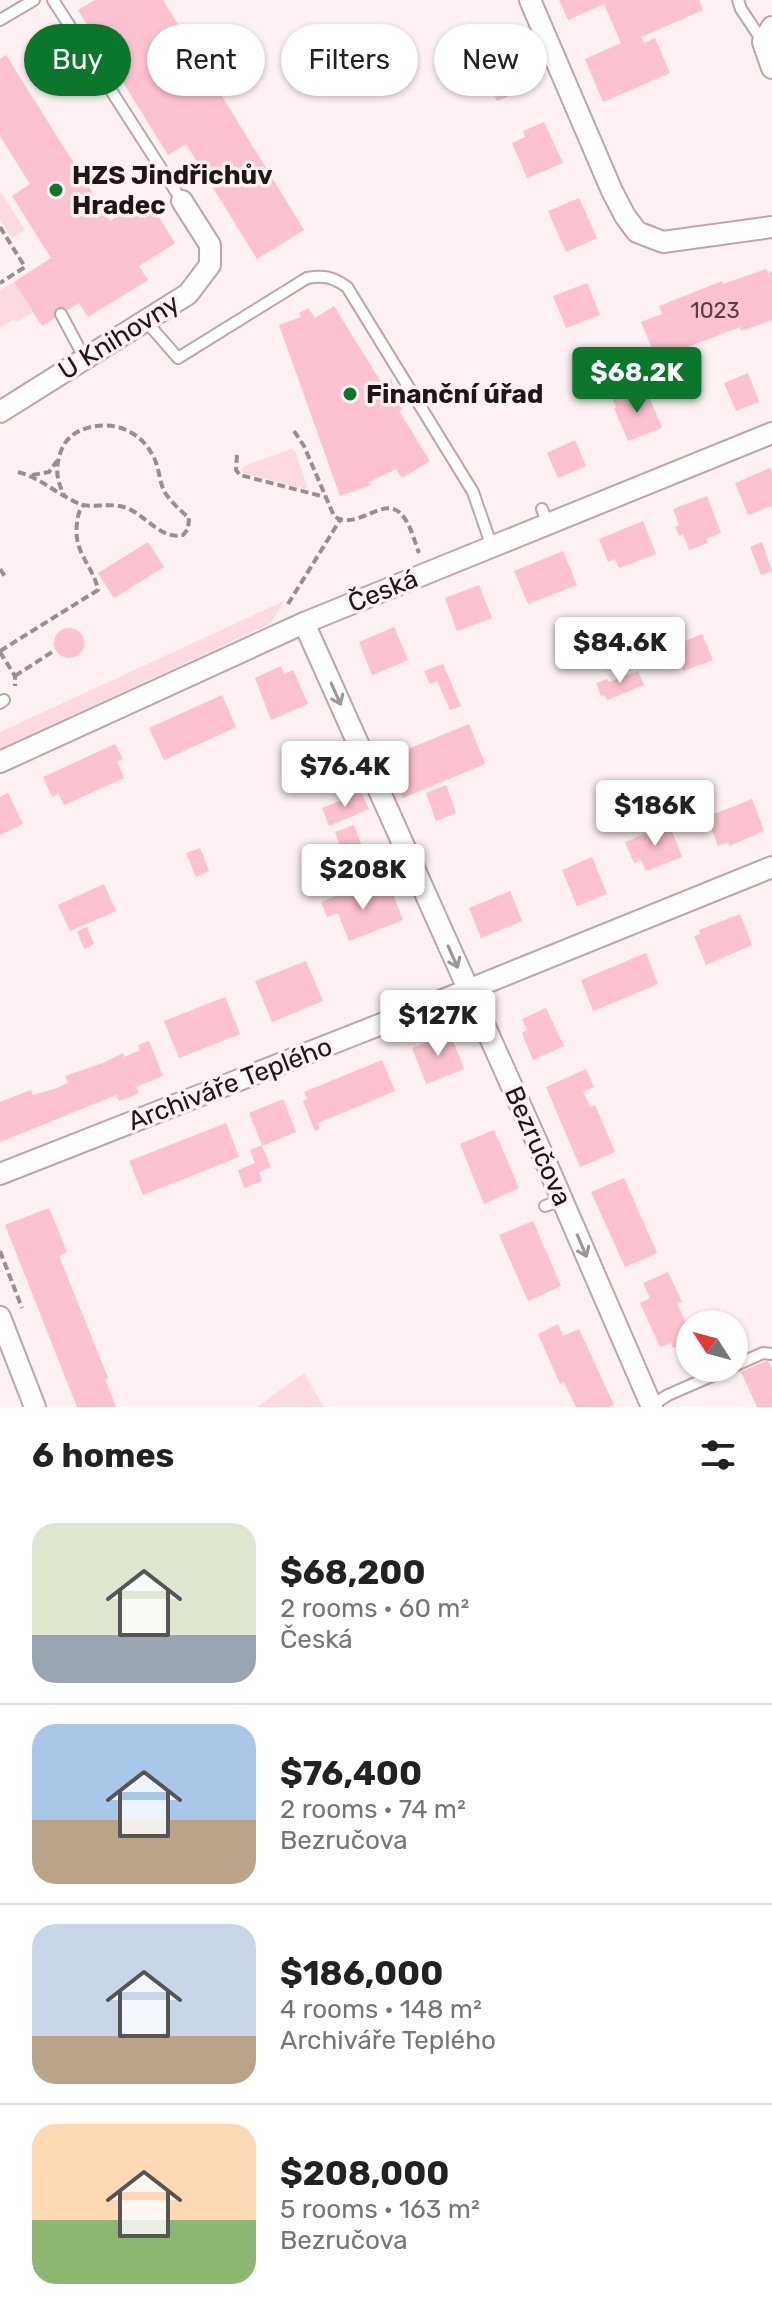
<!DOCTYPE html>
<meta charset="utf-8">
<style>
body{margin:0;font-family:Rubik,sans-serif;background:#f2f2f2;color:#222;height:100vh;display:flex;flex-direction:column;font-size:30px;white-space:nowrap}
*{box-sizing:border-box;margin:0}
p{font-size:26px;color:#767676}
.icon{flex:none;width:44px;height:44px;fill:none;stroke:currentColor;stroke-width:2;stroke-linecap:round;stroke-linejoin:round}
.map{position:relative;height:1407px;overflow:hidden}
.panel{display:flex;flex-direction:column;background:#fff;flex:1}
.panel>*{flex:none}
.banner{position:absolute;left:24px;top:24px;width:724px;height:72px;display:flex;gap:16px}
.needle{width:52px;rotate:306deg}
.fabs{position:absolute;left:676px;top:1310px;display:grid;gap:16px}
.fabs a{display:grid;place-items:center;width:72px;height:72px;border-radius:50%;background:#fff;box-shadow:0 2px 6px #0004;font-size:40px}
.price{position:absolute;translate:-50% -68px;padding:0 18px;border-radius:8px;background:#fff;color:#222;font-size:26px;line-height:52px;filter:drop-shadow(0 2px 4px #0008)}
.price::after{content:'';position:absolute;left:50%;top:48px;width:24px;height:18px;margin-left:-12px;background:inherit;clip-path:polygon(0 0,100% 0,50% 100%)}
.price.on{background:#0b772b;color:#fff}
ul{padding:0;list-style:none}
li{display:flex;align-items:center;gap:24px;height:200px;padding:0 32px}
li+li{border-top:2px solid #e0e0e0}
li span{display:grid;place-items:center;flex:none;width:224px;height:160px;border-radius:24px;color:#555}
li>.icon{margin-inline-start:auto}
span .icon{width:96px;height:96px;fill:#fffc;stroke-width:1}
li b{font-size:34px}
h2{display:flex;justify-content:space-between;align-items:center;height:96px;padding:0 32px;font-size:34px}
.pill{padding:0 28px;border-radius:36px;background:#fff;box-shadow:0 2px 6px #0004;font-size:28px;line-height:72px}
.pill.on{background:#0b772b;color:#fff}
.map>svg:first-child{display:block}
.green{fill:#fbdae2}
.building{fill:#fdc2d0}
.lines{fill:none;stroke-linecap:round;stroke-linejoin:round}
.service-casing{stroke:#c1a4aa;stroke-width:14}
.minor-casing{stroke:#c1a4aa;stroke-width:24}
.path{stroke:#998e90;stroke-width:4;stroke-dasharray:8 4;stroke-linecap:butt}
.service{stroke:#fff;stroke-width:10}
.minor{stroke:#fff;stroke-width:20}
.oneway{stroke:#9b9697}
.poi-dot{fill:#0b772b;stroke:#fdf1f3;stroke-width:3}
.labels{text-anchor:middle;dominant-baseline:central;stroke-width:7;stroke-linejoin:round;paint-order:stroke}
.number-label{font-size:22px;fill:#574146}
.poi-label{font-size:26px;font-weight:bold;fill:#201618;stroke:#fdf1f3;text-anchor:start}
.street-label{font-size:26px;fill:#201618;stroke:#fdf1f3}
</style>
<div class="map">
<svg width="772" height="1407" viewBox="0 0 772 1407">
<rect width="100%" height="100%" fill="#fdf1f3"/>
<g class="green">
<polygon points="0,191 25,230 12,238 0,219"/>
<polygon points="14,282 33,312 17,322 14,319 0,327 0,290"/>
<polygon points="291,449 295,451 307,486 305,489 244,473 241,470 244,466"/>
<polygon points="284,601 271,623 0,749 0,732"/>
<polygon points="304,1373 324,1407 257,1407"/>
</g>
<g class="building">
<polygon points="95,0 163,0 304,230 257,259 186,144 168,155 78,10"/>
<polygon points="559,0 699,0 703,10 641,37 644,43 655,38 670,73 603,102 585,59 621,43 604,4 568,20"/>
<polygon points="465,47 470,58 453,66 449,55"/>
<polygon points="516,53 531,87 497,101 483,68"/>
<polygon points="6,55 110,221 147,198 175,243 139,266 148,280 88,317 79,303 42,326 14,282 51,258 12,196 30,184 0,136 0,59"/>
<polygon points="544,122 563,163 527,178 512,143 525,137 523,131"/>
<polygon points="579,198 597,238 566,252 548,211"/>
<polygon points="766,269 768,273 772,271 772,320 741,331 740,327 677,351 680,360 660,368 641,322 662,314 659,306 722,281 723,284"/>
<polygon points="587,283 600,315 566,328 553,296"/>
<polygon points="334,306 381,382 391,379 402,410 399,411 430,461 402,478 396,469 369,482 371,485 340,496 279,325 301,317 299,313 308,308 315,318"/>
<polygon points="748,373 759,402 736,411 724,383"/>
<polygon points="642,388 644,396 648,394 662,428 628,441 614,408 616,407 613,400"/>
<polygon points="575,440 586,466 558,478 547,453"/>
<polygon points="770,468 772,473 772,506 748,515 735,483"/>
<polygon points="707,496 721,533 706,539 708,543 689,550 683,534 679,536 675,527 679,525 673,509"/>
<polygon points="643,521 656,554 619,568 615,559 608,562 599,539"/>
<polygon points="148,542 164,567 114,598 98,573"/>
<polygon points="762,542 772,571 761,575 750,547"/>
<polygon points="563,551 577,585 528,604 514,571"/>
<polygon points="479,585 492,618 457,631 445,598"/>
<polygon points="394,627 408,660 372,675 359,642"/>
<circle cx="69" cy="643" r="15"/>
<polygon points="702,634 713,660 683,671 673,646"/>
<polygon points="443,664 461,706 450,710 437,681 430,684 424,671"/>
<polygon points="281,666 284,674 293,670 308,704 271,720 255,678"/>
<polygon points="638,671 644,685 607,700 605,695 601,696 596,683 607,679 609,682"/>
<polygon points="222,695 236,727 164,760 149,728"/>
<polygon points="469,724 485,764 403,798 386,758"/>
<polygon points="115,744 123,759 117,762 124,778 64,805 58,793 52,797 43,777"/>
<polygon points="334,759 340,774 306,787 300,773"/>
<polygon points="446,785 456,813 436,821 426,793"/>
<polygon points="361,792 369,809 329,826 322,808"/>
<polygon points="8,793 23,824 0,835 0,797"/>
<polygon points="752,799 764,831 729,846 728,842 718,846 707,817"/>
<polygon points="669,824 682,857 646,871 641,860 634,863 625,842"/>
<polygon points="354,825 362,846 339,856 334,845 339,843 335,832"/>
<polygon points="200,848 209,871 196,877 186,853"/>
<polygon points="592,857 607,894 577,906 562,870"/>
<polygon points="104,884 116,911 70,931 58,905"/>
<polygon points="356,888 361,901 391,889 403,920 349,941 338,913 327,917 321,902"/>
<polygon points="510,891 522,921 481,938 469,908"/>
<polygon points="740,914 752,945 706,965 694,936 700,934 699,930"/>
<polygon points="87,927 94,944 84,949 77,931"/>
<polygon points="646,953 658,984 593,1011 581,980"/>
<polygon points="306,961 323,1001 272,1022 255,981"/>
<polygon points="225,997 240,1034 179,1058 164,1021"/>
<polygon points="546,1008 564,1046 533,1060 522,1033 527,1030 522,1019"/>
<polygon points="450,1033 464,1069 426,1084 412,1048"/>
<polygon points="149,1041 163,1076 136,1087 139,1093 119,1101 116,1095 0,1142 0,1102 31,1090 33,1095 54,1089 68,1083 65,1076 103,1063 123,1053 124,1057 140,1050 138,1045"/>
<polygon points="382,1060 395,1091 318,1123 320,1129 315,1131 303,1101 307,1099 304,1092"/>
<polygon points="586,1069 594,1087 583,1092 590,1107 595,1105 615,1152 580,1167 546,1087"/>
<polygon points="283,1099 296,1132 262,1146 271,1167 259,1172 262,1181 244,1188 238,1170 255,1163 250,1150 262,1145 249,1113"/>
<polygon points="226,1123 239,1157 143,1195 129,1161"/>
<polygon points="494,1130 519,1188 484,1204 460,1144"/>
<polygon points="624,1178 657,1253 625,1267 591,1192"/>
<polygon points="49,1208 67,1252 59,1256 98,1353 108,1378 105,1379 116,1407 77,1407 5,1225"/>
<polygon points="533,1221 561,1286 528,1301 499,1235"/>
<polygon points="668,1272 682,1302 677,1303 685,1321 689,1319 692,1324 690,1334 685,1336 687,1342 673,1348 671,1343 660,1347 640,1303 650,1298 643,1283"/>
<polygon points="558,1324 563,1336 579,1329 614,1405 609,1407 576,1407 564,1382 560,1384 538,1334"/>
<polygon points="768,1360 772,1369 772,1407 757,1407 741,1372"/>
</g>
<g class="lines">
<defs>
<g id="service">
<polyline points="53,0 182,201"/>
<polyline points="738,0 741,9 763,42"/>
<polyline points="0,20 34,0"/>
<polyline points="61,314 85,359"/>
<path d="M145,320L178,358L307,278C324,275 333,277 347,287L473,492L492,547"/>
<polyline points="542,509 548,524"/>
<polyline points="0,703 4,700"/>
<polyline points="545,1206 562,1200"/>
<polyline points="734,1366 763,1353 772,1354"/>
<polyline points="651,1406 668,1395 730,1368"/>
</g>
<g id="minor">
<polyline points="530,0 612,191 625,216 637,232 663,242 772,227"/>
<polyline points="772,27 763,42 772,68"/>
<polyline points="0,412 188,294 210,265 210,245 182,201"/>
<polyline points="304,623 544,1158 652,1407"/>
<polyline points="0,762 304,623 772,433"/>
<polyline points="0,1174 468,990 772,867"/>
<polyline points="0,1317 35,1407"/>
</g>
</defs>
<use href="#service" class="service-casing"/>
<use href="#minor" class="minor-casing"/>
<g class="path">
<polyline points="0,227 25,267 0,283"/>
<path d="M294,431L304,446L334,516C355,532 383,496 400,513C410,522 414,540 419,553"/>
<polyline points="237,455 236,470 240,475 325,497"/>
<path d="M18,472C41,478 58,495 80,504C92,509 112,501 129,509C147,517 162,540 183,535L188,529L189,518C181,511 169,500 164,491C159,480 159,466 153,456C141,432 116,421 91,427C75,431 65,438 60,454C55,469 57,481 64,495"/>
<polyline points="32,475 49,472 57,461"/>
<polyline points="0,569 6,578"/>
<polyline points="288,604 340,520"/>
<path d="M0,651L98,590C93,564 73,554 77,523C78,516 78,512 83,506"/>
<polyline points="0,652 15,676 15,686"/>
<polyline points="15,676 52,652"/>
<polyline points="0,1251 22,1308"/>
</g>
<use href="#service" class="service"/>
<use href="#minor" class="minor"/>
</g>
<defs><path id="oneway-shaft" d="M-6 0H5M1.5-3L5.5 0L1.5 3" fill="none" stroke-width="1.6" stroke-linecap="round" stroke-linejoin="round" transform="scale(2)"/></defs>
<g class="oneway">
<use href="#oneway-shaft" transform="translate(336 694) rotate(66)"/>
<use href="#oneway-shaft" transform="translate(453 957) rotate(66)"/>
<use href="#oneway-shaft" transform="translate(582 1246) rotate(67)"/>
</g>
<g class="poi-dot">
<circle cx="56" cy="190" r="8"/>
<circle cx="350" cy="394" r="8"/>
</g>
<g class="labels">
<g class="number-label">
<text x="715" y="310">1023</text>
</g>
<g class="poi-label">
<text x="72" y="175">HZS Jindřichův<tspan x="72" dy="30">Hradec</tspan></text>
<text x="366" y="394">Finanční úřad</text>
</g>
<g class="street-label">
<text transform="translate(119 337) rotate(-32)">U Knihovny</text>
<text transform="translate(383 591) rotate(-22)">Česká</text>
<text transform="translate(230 1084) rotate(-21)">Archiváře Teplého</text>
<text transform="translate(538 1146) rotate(66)">Bezručova</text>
</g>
</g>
</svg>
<div class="fabs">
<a><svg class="needle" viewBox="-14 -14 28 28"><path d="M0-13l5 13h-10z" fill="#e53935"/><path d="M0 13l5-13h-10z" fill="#767676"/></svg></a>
</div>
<b class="price on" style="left:637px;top:415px">$68.2K</b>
<b class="price" style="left:620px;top:685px">$84.6K</b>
<b class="price" style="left:345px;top:809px">$76.4K</b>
<b class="price" style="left:655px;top:848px">$186K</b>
<b class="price" style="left:363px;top:912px">$208K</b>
<b class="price" style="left:438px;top:1058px">$127K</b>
<div class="banner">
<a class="pill on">Buy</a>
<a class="pill">Rent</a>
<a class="pill">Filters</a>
<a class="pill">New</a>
</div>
</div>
<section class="panel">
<h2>6 homes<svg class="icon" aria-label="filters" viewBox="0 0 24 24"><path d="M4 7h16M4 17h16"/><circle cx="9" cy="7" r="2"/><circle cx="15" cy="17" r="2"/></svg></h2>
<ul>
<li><span style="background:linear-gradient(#dfe7d0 70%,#9aa5b1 0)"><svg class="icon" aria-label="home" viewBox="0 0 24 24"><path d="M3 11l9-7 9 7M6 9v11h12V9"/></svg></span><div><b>$68,200</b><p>2 rooms · 60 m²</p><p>Česká</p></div></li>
<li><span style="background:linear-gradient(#a9c7e8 60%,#b9a48a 0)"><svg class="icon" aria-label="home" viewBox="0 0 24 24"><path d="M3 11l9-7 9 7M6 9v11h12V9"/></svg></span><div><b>$76,400</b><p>2 rooms · 74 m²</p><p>Bezručova</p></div></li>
<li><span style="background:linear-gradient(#c9d6e8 70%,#b9a48a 0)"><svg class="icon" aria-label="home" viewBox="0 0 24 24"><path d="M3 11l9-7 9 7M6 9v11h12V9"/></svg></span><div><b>$186,000</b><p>4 rooms · 148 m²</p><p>Archiváře Teplého</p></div></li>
<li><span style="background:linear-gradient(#ffd9b3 60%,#8fb573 0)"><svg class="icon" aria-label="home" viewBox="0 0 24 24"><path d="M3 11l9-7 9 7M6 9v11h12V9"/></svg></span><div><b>$208,000</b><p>5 rooms · 163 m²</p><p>Bezručova</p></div></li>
</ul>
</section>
